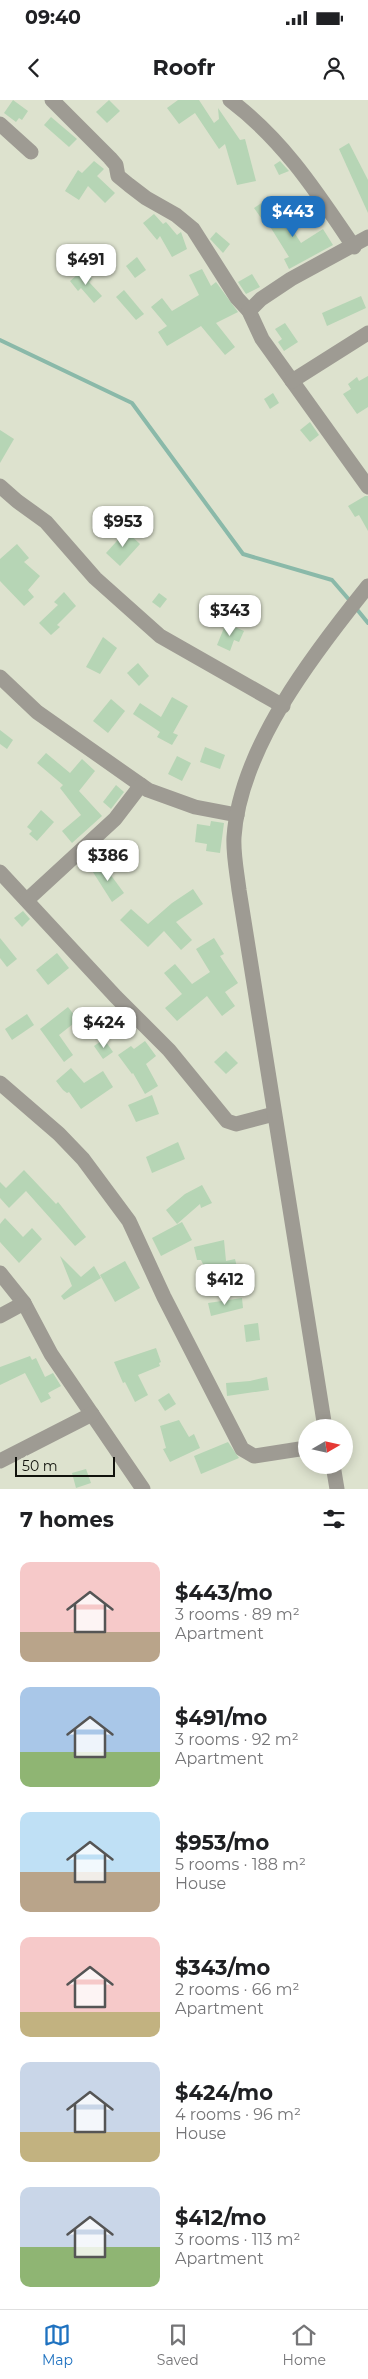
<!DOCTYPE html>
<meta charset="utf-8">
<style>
body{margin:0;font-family:Montserrat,sans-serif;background:#f2f2f2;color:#202124;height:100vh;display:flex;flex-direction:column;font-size:19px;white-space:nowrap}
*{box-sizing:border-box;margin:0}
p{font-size:16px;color:#757577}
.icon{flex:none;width:28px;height:28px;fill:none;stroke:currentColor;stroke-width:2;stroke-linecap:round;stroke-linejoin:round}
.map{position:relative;height:1389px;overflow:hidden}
.details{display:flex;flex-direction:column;background:#fff;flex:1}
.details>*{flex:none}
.needle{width:32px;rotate:81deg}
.tools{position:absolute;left:298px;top:1319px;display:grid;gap:10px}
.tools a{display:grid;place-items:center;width:55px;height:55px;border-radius:50%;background:#fff;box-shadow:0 2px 12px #0003;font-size:25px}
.scale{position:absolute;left:15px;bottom:12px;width:100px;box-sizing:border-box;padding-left:5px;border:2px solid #11120c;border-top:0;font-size:14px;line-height:18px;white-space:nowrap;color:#11120c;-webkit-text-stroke:4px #dde2ce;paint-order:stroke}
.price{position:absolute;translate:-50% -42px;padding:0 11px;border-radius:10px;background:#fff;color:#222;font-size:16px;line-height:32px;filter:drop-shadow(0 1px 2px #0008)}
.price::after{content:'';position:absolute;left:50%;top:30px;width:15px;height:11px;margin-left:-8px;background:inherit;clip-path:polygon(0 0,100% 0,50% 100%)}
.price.current{background:#1f72c0;color:#fff}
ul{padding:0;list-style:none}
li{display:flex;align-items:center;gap:15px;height:125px;padding:0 20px}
li span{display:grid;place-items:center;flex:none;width:140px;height:100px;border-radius:10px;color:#555}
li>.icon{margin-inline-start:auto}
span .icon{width:60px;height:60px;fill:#fffc;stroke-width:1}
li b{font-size:21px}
h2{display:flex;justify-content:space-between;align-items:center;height:60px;padding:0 20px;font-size:21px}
.status{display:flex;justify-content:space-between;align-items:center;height:35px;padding:0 25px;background:#fff;direction:ltr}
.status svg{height:14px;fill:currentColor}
header{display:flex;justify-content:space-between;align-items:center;height:65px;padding:0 20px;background:#fff;font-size:22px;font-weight:700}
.dock{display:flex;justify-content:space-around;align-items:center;height:70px;border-top:1px solid #e0e0e0;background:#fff;font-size:14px;color:#757577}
.dock a{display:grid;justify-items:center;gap:2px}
.dock .current{color:#1f72c0}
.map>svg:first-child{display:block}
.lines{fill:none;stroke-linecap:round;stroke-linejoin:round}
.stream{stroke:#8ab9a9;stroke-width:4}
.building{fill:#b6d5b5}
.minor{stroke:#9e9b93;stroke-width:15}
</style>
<div class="status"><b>09:40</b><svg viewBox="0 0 49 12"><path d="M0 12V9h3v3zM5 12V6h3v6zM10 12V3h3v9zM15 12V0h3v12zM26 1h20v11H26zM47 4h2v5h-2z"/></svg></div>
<header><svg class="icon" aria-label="back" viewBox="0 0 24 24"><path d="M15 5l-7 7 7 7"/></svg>Roofr<svg class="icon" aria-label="person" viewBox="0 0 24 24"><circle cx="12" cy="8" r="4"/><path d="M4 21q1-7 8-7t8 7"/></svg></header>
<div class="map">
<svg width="368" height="1389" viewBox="0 0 368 1389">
<rect width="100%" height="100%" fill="#dde2ce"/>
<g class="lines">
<g class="stream">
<polyline points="0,240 132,303 243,454 332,480 351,502"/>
<polyline points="355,507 368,523"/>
</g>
</g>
<g class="building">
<polygon points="13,0 28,11 22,20 19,18 16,22 4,13"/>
<polygon points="109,0 120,11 107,23 96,12"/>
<polygon points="178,0 199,0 214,23 219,19 218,8 240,40 245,39 256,81 237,85 225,44 219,49 195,13 179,24 167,8"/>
<polygon points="51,17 77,39 69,47 44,25"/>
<polygon points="349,43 368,80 368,113 339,49"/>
<polygon points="94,61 104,69 97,76 115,93 105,103 88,86 79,100 65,91 78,70 82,73"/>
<polygon points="280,61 289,71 279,75 274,65"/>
<polygon points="266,100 286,128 290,126 301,143 323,129 333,145 289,169 284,159 289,157 266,120 264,122 254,108"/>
<polygon points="154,114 163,124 166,122 177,135 181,132 187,149 172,157 160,136 157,140 143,123"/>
<polygon points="216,132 230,144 223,153 210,139"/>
<polygon points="137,157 146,170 135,178 126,166"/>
<polygon points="84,169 92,179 89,182 102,196 94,203 81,188 78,191 70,181"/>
<polygon points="202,169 211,186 216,182 238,212 216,223 235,247 225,255 201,226 167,246 158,232 167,226 151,207 162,198 172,211 199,195 189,175"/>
<polygon points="252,174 260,187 246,194 238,182"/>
<polygon points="124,190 144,214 136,220 116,197"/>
<polygon points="361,196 366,208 327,226 322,213"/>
<polygon points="285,223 298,242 284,251 278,242 282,239 275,229"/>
<polygon points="368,276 368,307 357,314 343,294 351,289 348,284 357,277 359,281"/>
<polygon points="273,293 279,303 270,309 264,299"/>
<polygon points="310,322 319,335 310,342 300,330"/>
<polygon points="0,330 14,339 0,363"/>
<polygon points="365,396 368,396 368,431 359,415 355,417 348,406"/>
<polygon points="126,431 140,444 120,466 106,453"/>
<polygon points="17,444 29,458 24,462 40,476 28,490 34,497 24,506 0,481 0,459"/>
<polygon points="64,492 76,506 57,525 60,527 51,535 39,523 58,505 54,502"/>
<polygon points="159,493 167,499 160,508 152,502"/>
<polygon points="226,523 244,531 239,542 234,540 230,551 217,545"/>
<polygon points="103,537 117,548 100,574 86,567"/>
<polygon points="138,563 149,576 139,586 127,573"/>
<polygon points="172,597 188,606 173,633 178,635 172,645 157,637 160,632 133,614 140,603 161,617"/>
<polygon points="111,599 125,611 108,633 93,621"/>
<polygon points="0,630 13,640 7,649 0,644"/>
<polygon points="205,647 225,655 220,669 200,662"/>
<polygon points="46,653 70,673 82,659 95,671 79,691 102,716 72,743 62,731 81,715 60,688 63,685 37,663"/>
<polygon points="177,656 191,663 182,681 168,674"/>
<polygon points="116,685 124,692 111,709 103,702"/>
<polygon points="41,710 54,722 37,741 29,734 32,731 27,727"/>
<polygon points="211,721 224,723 220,753 206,751 207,744 195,742 197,724 210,726"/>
<polygon points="114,744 124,759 113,766 103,751"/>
<polygon points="102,763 124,793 112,802 91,769"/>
<polygon points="193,789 203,804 176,822 192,840 181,850 164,831 148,847 120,820 131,809 148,824 172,803"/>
<polygon points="23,811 30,819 22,827 14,818"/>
<polygon points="0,838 17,859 7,867 0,858"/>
<polygon points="214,838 224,854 220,856 238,883 225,892 235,906 222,916 207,896 177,921 165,908 182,894 164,873 175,864 192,884 210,872 196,849"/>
<polygon points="57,853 69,868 48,885 36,870"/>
<polygon points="68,907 78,920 59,935 73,955 64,962 40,929"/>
<polygon points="27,914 34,925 12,940 5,929"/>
<polygon points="97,914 109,927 96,940 84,927"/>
<polygon points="104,939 113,952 103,959 94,946"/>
<polygon points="145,941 156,956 146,964 158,986 145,994 133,973 132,974 118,955 131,946 134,949"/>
<polygon points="226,951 238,963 226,974 214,962"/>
<polygon points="71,968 84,983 103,971 113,987 81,1009 69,992 67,993 63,990 56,981"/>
<polygon points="152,995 159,1014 136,1022 128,1005"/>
<polygon points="178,1042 185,1059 152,1073 146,1057"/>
<polygon points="24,1070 56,1104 58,1102 86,1137 75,1146 26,1091 9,1108 0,1098 0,1082 6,1088"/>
<polygon points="202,1085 212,1103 201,1108 200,1104 177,1124 166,1110 185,1094"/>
<polygon points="5,1118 23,1137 32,1128 42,1139 19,1163 0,1142 0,1124"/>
<polygon points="182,1122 192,1140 161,1156 152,1138"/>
<polygon points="224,1140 226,1161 235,1159 238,1171 210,1178 201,1160 197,1160 194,1147"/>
<polygon points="60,1156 81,1177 94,1166 101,1178 64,1200 61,1196 72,1186"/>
<polygon points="125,1161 140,1188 115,1202 100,1175"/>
<polygon points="242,1198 243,1208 211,1216 208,1203"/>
<polygon points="258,1223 260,1240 246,1242 244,1225"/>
<polygon points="156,1248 161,1262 159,1263 160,1266 138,1275 148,1295 135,1302 125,1282 123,1283 114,1262"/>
<polygon points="30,1256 32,1260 36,1258 45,1277 53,1273 61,1286 48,1293 51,1298 41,1303 25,1273 0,1285 0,1267"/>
<polygon points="267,1277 269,1290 227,1296 226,1283 250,1281"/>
<polygon points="169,1293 176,1304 165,1311 158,1300"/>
<polygon points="179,1320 189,1337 194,1334 200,1348 170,1362 163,1349 166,1348 160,1326"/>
<polygon points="228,1342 239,1358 201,1374 194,1356"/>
<polygon points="86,1369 91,1383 76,1388 72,1373"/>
</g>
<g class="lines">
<g class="minor">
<polyline points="52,0 110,58 116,65 118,76 129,85 146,98 176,115 193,129 237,198 249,211 262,239 368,387"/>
<path d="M230,0C284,41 316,91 354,147"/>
<polyline points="0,24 31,52"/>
<polyline points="249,211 261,199 291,179 368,137"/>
<polyline points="292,281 368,233"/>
<polyline points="0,386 17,401 46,422 95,478 160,536 283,606"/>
<polyline points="0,577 37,612 148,690 195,707 237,715"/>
<polyline points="0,772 116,897 169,950 227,1021 236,1024 274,1014"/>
<polyline points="27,800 115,719 141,685"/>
<polyline points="0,983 59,1034 83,1059 129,1121 164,1197 242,1349 254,1356 306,1348"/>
<polyline points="0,1173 24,1203 51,1254 143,1389"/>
<polyline points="0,1216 24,1203"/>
<path d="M325,1328L239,790C237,773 233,754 234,737C240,648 314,553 368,486"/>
<polyline points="0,1361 92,1314"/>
<polyline points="333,1365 337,1389"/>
</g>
</g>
</svg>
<div class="tools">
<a><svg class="needle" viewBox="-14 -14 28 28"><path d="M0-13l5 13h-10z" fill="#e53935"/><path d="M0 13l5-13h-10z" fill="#757577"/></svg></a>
</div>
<div class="scale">50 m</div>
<b class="price current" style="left:293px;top:138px">$443</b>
<b class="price" style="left:86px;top:186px">$491</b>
<b class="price" style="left:123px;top:448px">$953</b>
<b class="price" style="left:230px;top:537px">$343</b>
<b class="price" style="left:108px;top:782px">$386</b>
<b class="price" style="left:104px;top:949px">$424</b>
<b class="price" style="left:225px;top:1206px">$412</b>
</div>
<section class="details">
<h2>7 homes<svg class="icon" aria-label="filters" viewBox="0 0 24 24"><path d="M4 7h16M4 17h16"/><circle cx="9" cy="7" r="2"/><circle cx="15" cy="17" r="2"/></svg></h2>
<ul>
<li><span style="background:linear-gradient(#f6c9c9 70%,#b9a48a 0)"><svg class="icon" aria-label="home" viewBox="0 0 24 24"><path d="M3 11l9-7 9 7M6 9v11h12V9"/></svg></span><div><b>$443/mo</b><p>3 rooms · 89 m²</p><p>Apartment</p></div></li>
<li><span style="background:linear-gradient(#a9c7e8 65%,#8fb573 0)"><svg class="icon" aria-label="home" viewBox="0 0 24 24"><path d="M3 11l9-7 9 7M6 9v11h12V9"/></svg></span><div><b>$491/mo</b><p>3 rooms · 92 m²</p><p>Apartment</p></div></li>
<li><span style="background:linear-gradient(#bfe0f5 60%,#b9a48a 0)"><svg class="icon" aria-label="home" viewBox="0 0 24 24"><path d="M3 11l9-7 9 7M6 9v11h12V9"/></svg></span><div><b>$953/mo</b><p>5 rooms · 188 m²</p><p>House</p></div></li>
<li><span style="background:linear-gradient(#f6c9c9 75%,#c2b280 0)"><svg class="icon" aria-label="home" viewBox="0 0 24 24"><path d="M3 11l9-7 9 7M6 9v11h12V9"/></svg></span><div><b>$343/mo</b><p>2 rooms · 66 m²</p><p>Apartment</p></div></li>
<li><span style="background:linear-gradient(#c9d6e8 70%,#c2b280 0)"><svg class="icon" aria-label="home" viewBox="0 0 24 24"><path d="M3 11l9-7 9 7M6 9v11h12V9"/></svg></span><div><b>$424/mo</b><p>4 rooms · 96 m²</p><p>House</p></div></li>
<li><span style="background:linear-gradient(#c9d6e8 60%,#8fb573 0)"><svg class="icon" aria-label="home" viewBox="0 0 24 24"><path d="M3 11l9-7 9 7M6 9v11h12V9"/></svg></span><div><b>$412/mo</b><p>3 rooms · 113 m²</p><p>Apartment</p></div></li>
</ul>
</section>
<nav class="dock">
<a class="current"><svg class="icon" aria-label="map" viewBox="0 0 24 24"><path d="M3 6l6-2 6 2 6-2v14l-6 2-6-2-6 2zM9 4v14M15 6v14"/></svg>Map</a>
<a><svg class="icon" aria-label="saved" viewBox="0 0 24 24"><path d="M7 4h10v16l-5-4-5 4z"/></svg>Saved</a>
<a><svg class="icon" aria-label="home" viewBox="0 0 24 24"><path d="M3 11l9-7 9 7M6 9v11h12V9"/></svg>Home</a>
</nav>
